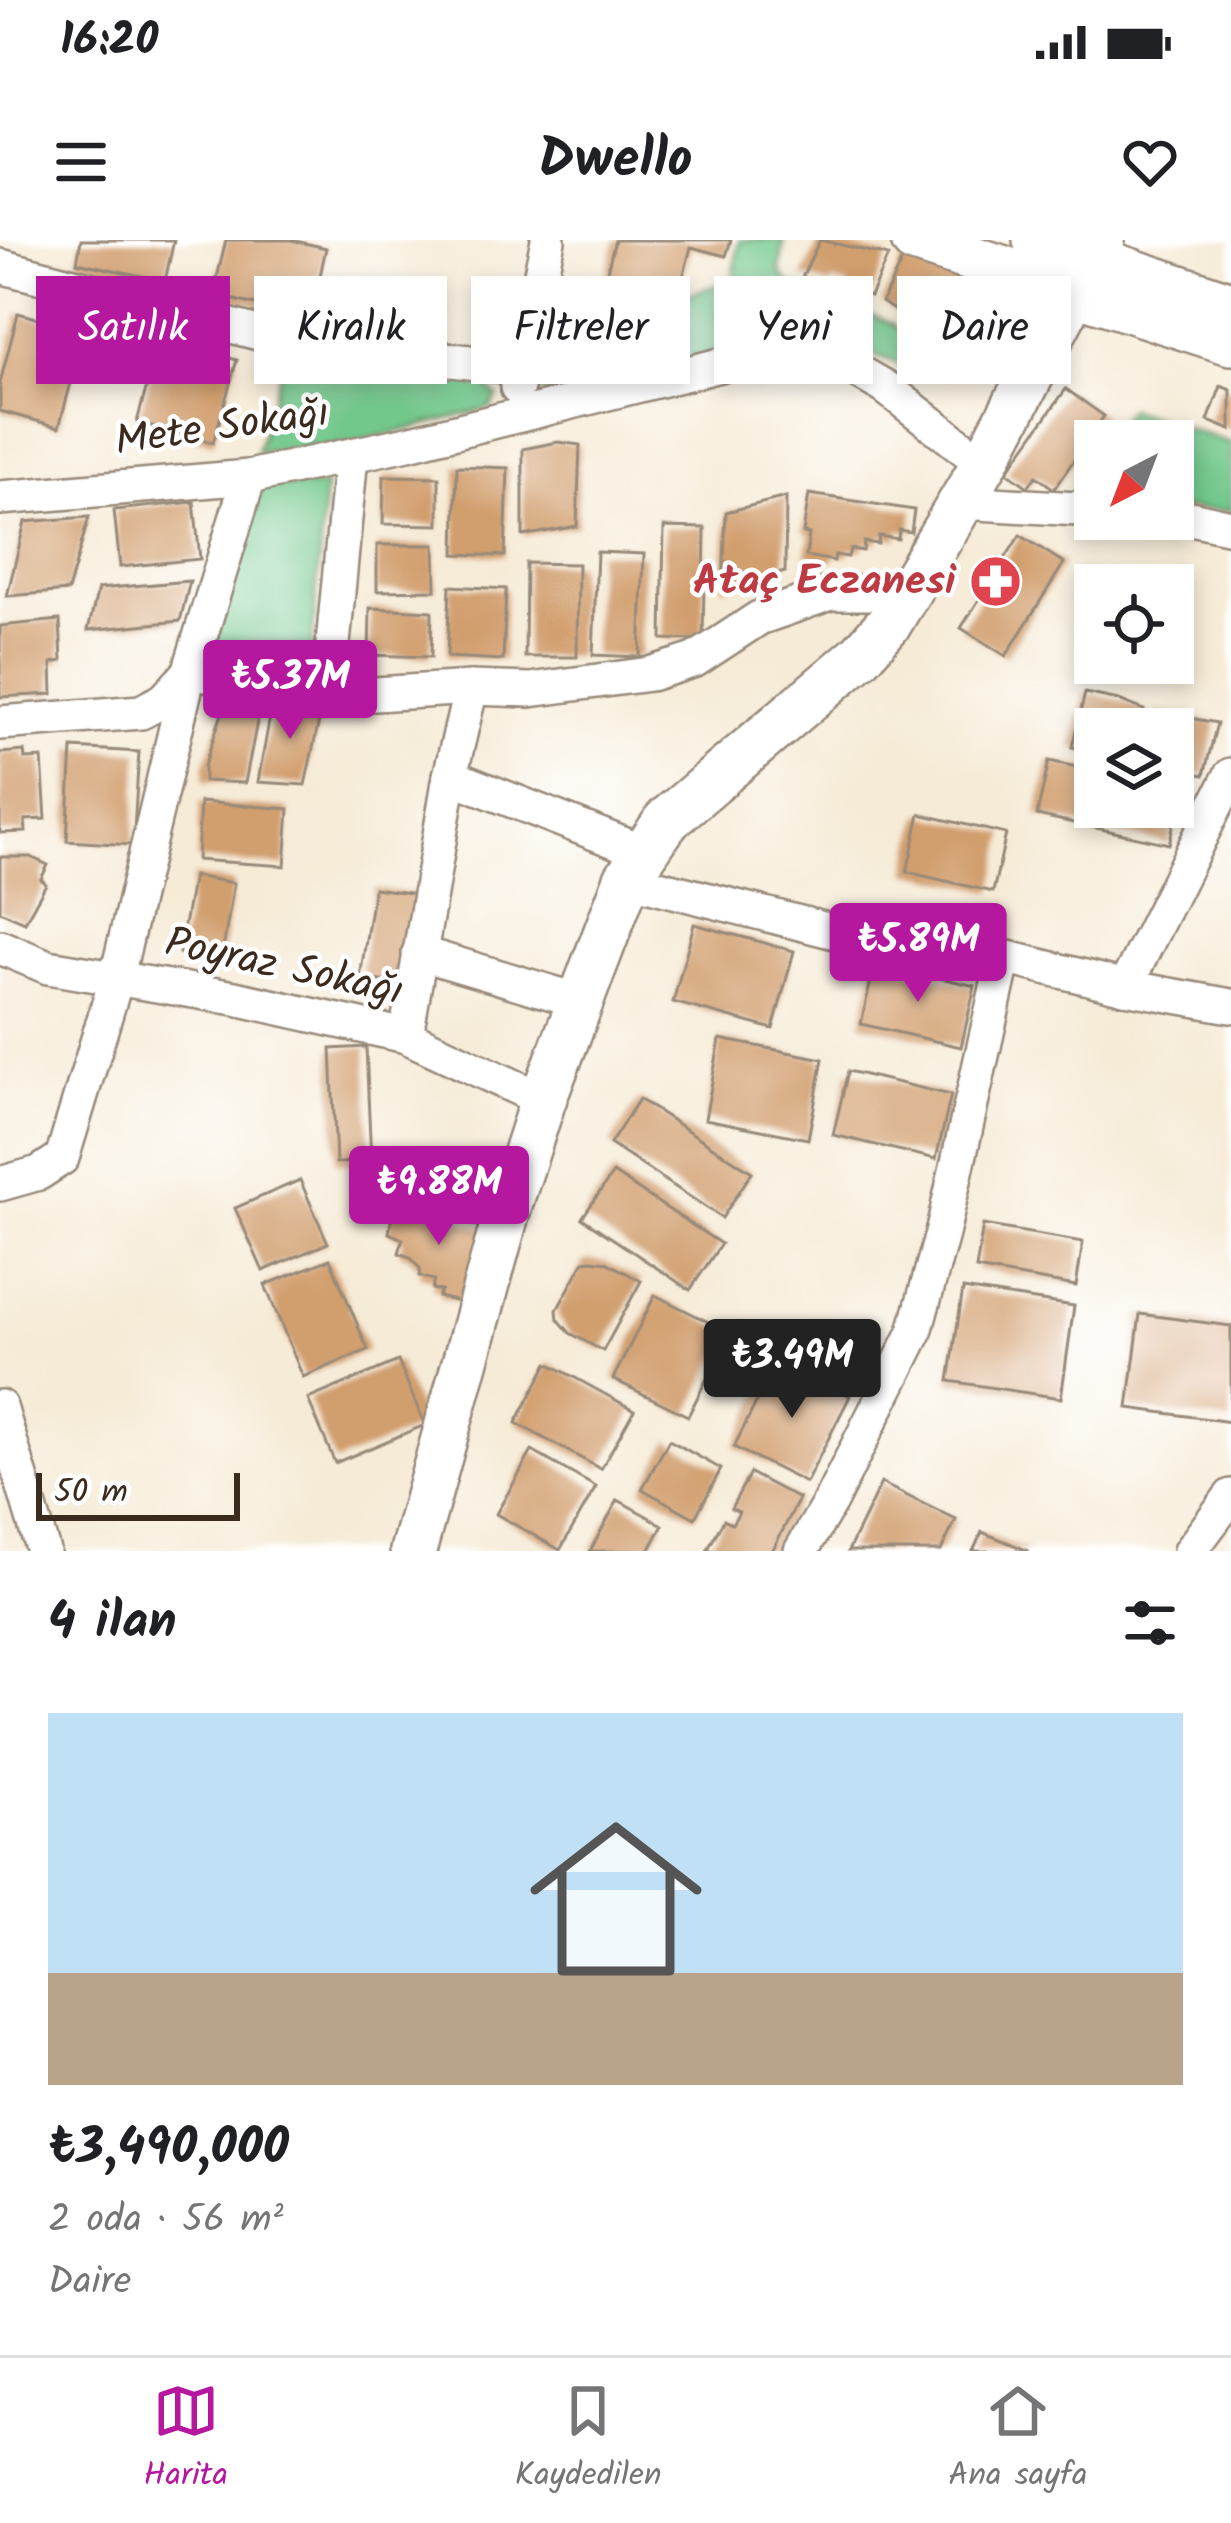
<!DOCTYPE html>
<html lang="tr">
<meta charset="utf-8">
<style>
body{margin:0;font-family:Kalam,sans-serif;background:#f6f6f6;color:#202124;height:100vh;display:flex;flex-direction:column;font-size:45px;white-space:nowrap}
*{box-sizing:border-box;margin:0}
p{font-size:39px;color:#757577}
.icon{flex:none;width:66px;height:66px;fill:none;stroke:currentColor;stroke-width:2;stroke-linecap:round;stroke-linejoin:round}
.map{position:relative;height:1311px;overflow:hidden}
.details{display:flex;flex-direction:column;background:#fff;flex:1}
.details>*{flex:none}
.guide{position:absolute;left:36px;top:36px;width:1161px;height:108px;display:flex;gap:24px}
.needle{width:78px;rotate:222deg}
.fabs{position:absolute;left:1074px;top:180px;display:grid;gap:24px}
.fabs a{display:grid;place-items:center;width:120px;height:120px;border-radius:0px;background:#fff;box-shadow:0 6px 18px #0003;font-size:60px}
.scale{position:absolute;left:36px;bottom:30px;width:204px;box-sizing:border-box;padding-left:12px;border:6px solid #3b2a1e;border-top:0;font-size:33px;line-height:42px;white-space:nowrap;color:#3b2a1e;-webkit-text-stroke:9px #fff;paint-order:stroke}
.price{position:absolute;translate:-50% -102px;padding:0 27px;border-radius:12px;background:#b5179e;color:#fff;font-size:39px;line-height:78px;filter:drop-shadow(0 3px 6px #0008)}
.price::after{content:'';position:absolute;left:50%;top:72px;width:36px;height:27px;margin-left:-18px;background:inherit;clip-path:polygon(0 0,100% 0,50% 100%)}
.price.active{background:#222;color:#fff}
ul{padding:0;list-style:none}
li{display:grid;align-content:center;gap:24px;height:636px;padding:0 48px}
li span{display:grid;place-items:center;height:372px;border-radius:0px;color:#555}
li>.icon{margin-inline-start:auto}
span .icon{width:216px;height:216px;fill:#fffc;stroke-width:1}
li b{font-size:51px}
h2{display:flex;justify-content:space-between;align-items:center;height:144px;padding:0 48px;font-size:51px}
.pill{padding:0 42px;border-radius:0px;background:#fff;box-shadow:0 6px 18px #0003;font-size:42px;line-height:108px}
.pill.active{background:#b5179e;color:#fff}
.status{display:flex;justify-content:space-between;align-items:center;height:84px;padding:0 60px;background:#fff;direction:ltr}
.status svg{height:33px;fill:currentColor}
header{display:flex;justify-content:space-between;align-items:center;height:156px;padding:0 48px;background:#fff;font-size:54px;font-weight:800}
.tabs{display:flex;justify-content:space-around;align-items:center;height:168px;border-top:3px solid #e0e0e0;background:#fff;font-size:33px;color:#757577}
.tabs a{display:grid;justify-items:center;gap:6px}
.tabs .active{color:#b5179e}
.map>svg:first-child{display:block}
.green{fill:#72c78b;stroke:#567854;stroke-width:3}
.building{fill:#d19e6d}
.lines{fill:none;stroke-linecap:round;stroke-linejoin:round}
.street-casing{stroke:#988a7a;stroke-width:38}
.secondary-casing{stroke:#988a7a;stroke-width:50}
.street{stroke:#fff;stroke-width:33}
.secondary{stroke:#fff;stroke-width:45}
.labels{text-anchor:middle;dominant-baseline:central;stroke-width:9;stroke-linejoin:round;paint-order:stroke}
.street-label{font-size:42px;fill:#3b2a1e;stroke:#fff}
.health-label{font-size:42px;font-weight:bold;fill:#be3a42;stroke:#fff;text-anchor:end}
</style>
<div class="status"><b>16:20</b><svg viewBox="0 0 49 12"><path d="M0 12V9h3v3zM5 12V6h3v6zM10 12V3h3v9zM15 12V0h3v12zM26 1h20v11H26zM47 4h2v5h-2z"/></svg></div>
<header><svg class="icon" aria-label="menu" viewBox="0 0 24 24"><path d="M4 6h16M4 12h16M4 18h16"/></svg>Dwello<svg class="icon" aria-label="heart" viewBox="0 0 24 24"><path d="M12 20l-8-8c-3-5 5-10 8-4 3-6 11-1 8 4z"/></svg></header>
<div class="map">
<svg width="1231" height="1311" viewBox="0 0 1231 1311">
<rect width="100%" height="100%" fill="#fff"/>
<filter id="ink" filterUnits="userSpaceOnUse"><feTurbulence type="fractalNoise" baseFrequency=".00833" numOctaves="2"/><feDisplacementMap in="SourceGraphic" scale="24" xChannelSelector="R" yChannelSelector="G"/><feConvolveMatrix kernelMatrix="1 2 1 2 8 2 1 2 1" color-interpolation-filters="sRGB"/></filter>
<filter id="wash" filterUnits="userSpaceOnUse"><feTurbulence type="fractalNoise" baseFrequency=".004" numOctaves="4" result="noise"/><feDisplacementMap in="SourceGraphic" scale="48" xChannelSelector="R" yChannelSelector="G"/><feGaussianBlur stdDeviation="2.7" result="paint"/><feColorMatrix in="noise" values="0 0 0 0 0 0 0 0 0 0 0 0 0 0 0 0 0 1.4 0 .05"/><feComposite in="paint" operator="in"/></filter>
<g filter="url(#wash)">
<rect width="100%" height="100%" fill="#f6ebd7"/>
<g class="green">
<polygon points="739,0 784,0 780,31 788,43 891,83 917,106 900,124 801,90 544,154 532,146 559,76 577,90 733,40"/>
<polygon points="284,120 477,134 497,157 491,168 351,204 256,213"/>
<polygon points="1128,169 1231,203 1231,271 1173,268 1173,201 1107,201"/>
<polygon points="262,245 325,246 311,418 211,407"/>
</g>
<g id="blocks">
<g class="building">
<polygon points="81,0 174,0 165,41 77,22"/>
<polygon points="226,0 291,0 326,8 311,78 213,55"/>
<polygon points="615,0 731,0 726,16 691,7 681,45 642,35 636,58 602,50"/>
<polygon points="820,0 888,16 870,56 846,50 848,45 832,41 831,45 802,37"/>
<polygon points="906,12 968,41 939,102 882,62"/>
<polygon points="18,73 85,91 59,187 0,171 0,143"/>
<polygon points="160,98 237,120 213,203 137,182"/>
<polygon points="1221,146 1231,150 1231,190 1208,181"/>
<polygon points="1066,149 1104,176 1054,249 1036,236 1028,247 1007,232"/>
<polygon points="558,202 580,205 577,286 523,296 523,209"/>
<polygon points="457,226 508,228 505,316 455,314"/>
<polygon points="384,236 439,237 439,285 383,284"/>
<polygon points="809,254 914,270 911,292 899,290 898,299 879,296 878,304 864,302 863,311 850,309 848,317 835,315 834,321 806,316 809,294 803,293"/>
<polygon points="786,257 785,332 723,348 726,272"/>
<polygon points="194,262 200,319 120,327 114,270"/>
<polygon points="89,277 68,351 7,356 25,282"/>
<polygon points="664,287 705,288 703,400 662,399"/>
<polygon points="1020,295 1064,323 1006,416 961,388"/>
<polygon points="377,305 435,305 436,350 377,351"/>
<polygon points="597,312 644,314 640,417 593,415"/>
<polygon points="526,323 578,324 577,417 525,417"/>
<polygon points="190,341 180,381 88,390 98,349"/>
<polygon points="450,346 506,349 503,420 447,417"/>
<polygon points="370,368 432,371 431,417 369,415"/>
<polygon points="60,380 62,421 52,423 53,454 0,457 0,386"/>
<polygon points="1085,453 1119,460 1144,470 1142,475 1156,477 1158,472 1217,483 1204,535 1173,529 1173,489 1095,489 1095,513 1072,507"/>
<polygon points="273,460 323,462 305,545 258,542"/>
<polygon points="225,465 260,466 245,543 204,541 204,526"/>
<polygon points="72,508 139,512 133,605 67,601"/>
<polygon points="24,511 25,519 42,518 46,579 25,580 26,592 0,593 0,513"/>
<polygon points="1049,521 1095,531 1095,567 1173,567 1173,549 1181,551 1169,604 1037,575"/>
<polygon points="200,562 289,569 285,626 197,620"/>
<polygon points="920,574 1006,594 993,652 907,632"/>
<polygon points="0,617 30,617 48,625 41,639 46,644 25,682 0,671"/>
<polygon points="193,636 234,643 221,721 179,713"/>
<polygon points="374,648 416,654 402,744 360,738"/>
<polygon points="694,684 794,711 773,789 673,762"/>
<polygon points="875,723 975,746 961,807 861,784"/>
<polygon points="720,799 823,819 808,899 705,879"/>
<polygon points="366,807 371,922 336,923 331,809"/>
<polygon points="848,831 951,855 936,919 833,895"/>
<polygon points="639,859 752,932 722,978 610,904"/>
<polygon points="613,933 721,1004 690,1050 582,978"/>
<polygon points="300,940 328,1003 263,1031 235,968"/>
<polygon points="395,960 487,989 464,1063 438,1057 441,1051 432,1049 434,1040 419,1036 420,1029 410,1017 399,1013 403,999 389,993"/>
<polygon points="983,985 1083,1002 1076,1046 976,1029"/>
<polygon points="330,1019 368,1110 303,1137 265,1045"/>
<polygon points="592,1020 606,1022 641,1041 603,1111 570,1093 558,1079 557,1070 584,1021"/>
<polygon points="963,1049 1074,1066 1061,1158 949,1141"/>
<polygon points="655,1055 730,1093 688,1176 613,1139"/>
<polygon points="1140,1074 1231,1086 1231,1182 1128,1168"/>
<polygon points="777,1120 850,1156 806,1243 734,1207"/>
<polygon points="398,1121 425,1185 335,1223 308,1159"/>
<polygon points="548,1123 634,1170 601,1229 516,1183"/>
<polygon points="669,1200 721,1229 695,1278 642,1249"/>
<polygon points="532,1211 596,1247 560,1310 496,1274"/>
<polygon points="750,1233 799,1259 772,1311 707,1311 724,1279 732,1284 739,1272 731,1268"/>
<polygon points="881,1243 956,1280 941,1311 848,1311"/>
<polygon points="618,1260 663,1285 649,1311 590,1311"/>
<polygon points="982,1292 1029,1311 973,1311"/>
</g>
</g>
</g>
<g filter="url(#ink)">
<use href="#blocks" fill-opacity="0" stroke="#988a7a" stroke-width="3"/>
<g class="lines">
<defs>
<g id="street">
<polyline points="0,26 289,101 521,128"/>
<polyline points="517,147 548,0"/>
<polyline points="0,258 249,237 408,203 784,109 826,113 885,147 984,224"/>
<polyline points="961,262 1095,270"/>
<polyline points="1173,274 1231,287"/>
<polyline points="329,446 351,216"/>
<polyline points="0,483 141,472 164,460 189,433 375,454 471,448 530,450 650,434 695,420 759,378 831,353 905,353"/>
<polyline points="450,536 643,612"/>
<polyline points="627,639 839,693 1004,717 1125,747 1231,766"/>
<polyline points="0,707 48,727 235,758 406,796 543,860"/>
<polyline points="419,713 583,762"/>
<polyline points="1125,747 1231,535"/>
<polyline points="406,796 450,536 471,448"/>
<polyline points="0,944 39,933 62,918 116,740 189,433 249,237"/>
<polyline points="0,1167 43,1311"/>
<polyline points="801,1311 830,1262 915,1092 942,994 1004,717"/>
<polyline points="1190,1311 1231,1256"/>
</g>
<g id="secondary">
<polyline points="914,0 1231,102"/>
<polyline points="1036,0 1231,65"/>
<polyline points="413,1311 507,971 543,860 627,639 667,580 861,415 889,383 984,224 1102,0"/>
</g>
</defs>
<use href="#street" class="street-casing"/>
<use href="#secondary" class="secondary-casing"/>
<use href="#street" class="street"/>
<use href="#secondary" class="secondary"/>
</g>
</g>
<defs>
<symbol id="pharmacy-disc" viewBox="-11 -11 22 22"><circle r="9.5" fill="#e0444e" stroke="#fff"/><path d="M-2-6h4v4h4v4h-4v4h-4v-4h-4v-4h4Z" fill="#fff"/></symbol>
</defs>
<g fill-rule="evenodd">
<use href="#pharmacy-disc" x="966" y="312" width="59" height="59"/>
</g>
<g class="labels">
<g class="street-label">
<text transform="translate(222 188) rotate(-8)">Mete Sokağı</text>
<text transform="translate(284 728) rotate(12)">Poyraz Sokağı</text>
</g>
<g class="health-label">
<text x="956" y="342">Ataç Eczanesi</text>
</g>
</g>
</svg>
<div class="fabs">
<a><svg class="needle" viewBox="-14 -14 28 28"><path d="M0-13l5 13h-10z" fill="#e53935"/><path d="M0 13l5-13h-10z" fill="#757577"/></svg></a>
<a><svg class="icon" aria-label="locate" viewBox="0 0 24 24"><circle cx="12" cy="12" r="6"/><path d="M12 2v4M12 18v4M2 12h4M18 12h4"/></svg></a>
<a><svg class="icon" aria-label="layers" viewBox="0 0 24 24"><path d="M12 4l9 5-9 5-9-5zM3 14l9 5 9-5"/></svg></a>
</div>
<div class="scale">50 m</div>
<b class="price" style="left:290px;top:502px">₺5.37M</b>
<b class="price" style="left:918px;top:765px">₺5.89M</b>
<b class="price" style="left:439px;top:1008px">₺9.88M</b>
<b class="price active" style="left:792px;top:1181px">₺3.49M</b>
<div class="guide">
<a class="pill active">Satılık</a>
<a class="pill">Kiralık</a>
<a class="pill">Filtreler</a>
<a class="pill">Yeni</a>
<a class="pill">Daire</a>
</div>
</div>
<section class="details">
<h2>4 ilan<svg class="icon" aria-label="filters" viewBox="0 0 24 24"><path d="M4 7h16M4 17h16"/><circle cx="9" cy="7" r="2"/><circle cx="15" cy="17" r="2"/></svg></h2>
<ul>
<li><span style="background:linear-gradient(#bfe0f5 70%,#b9a48a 0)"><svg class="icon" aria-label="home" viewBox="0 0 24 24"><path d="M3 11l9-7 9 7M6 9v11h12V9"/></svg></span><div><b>₺3,490,000</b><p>2 oda · 56 m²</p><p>Daire</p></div></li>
</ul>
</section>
<nav class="tabs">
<a class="active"><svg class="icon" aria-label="map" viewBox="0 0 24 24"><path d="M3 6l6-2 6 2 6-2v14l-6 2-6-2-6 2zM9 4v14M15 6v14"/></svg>Harita</a>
<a><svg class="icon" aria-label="saved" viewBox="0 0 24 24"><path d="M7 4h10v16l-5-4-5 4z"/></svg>Kaydedilen</a>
<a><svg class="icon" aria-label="home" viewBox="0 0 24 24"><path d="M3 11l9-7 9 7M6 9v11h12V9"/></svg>Ana sayfa</a>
</nav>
